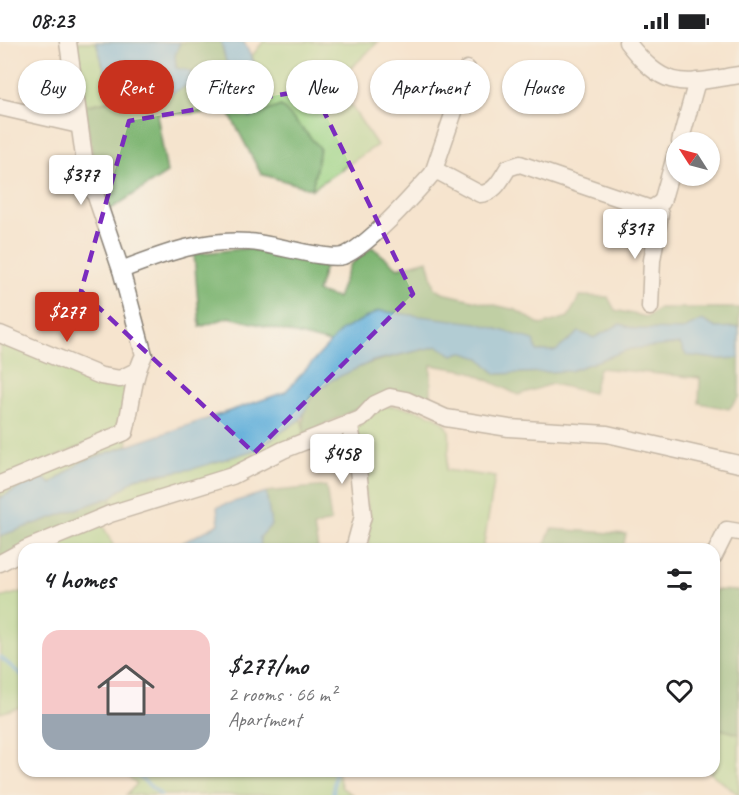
<!DOCTYPE html>
<meta charset="utf-8">
<style>
body{margin:0;font-family:Caveat,sans-serif;background:#f2f2f2;color:#202124;height:100vh;display:flex;flex-direction:column;font-size:22px;white-space:nowrap}
*{box-sizing:border-box;margin:0}
p{font-size:20px;color:#757577}
.icon{flex:none;width:33px;height:33px;fill:none;stroke:currentColor;stroke-width:2;stroke-linecap:round;stroke-linejoin:round}
.map{position:relative;flex:1;overflow:hidden}
.details{position:absolute;left:18px;top:501px;width:702px;height:234px;display:flex;flex-direction:column;background:#fff;border-radius:18px;box-shadow:0 2px 4px #0004}
.details>*{flex:none}
.top-card{position:absolute;left:18px;top:18px;width:704px;height:54px;display:flex;gap:12px}
.needle{width:39px;rotate:306deg}
.tools{position:absolute;left:666px;top:90px;display:grid;gap:12px}
.tools a{display:grid;place-items:center;width:54px;height:54px;border-radius:50%;background:#fff;box-shadow:0 2px 4px #0004;font-size:30px}
.price{position:absolute;translate:-50% -51px;padding:0 14px;border-radius:6px;background:#fff;color:#222;font-size:20px;line-height:39px;filter:drop-shadow(0 2px 3px #0008)}
.price::after{content:'';position:absolute;left:50%;top:36px;width:18px;height:14px;margin-left:-9px;background:inherit;clip-path:polygon(0 0,100% 0,50% 100%)}
.price.active{background:#c8321e;color:#fff}
ul{padding:0;list-style:none}
li{display:flex;align-items:center;gap:18px;height:150px;padding:0 24px}
li+li{border-top:2px solid #e0e0e0}
li span{display:grid;place-items:center;flex:none;width:168px;height:120px;border-radius:18px;color:#555}
li>.icon{margin-inline-start:auto}
span .icon{width:72px;height:72px;fill:#fffc;stroke-width:1}
li b{font-size:26px}
h2{display:flex;justify-content:space-between;align-items:center;height:72px;padding:0 24px;font-size:26px}
.pill{padding:0 21px;border-radius:27px;background:#fff;box-shadow:0 2px 4px #0004;font-size:21px;line-height:54px}
.pill.active{background:#c8321e;color:#fff}
.status{display:flex;justify-content:space-between;align-items:center;height:42px;padding:0 30px;background:#fff;direction:ltr}
.status svg{height:16px;fill:currentColor}
.map>svg:first-child{display:block}
.green{fill:#9ed384;stroke:#5d7850;stroke-width:1.5}
.forest{fill:#7eb572;stroke:#4d6847;stroke-width:1.5}
.water{fill:#60afda;stroke:#3e667b;stroke-width:1.5}
.lines{fill:none;stroke-linecap:round;stroke-linejoin:round}
.stream{stroke:#60afda;stroke-width:4}
.minor-casing{stroke:#888075;stroke-width:19}
.minor{stroke:#fff;stroke-width:16}
.marked{fill:none;stroke:#7b2cbf;stroke-width:4.5;stroke-dasharray:12 8;stroke-linejoin:round}
</style>
<div class="status"><b>08:23</b><svg viewBox="0 0 49 12"><path d="M0 12V9h3v3zM5 12V6h3v6zM10 12V3h3v9zM15 12V0h3v12zM26 1h20v11H26zM47 4h2v5h-2z"/></svg></div>
<div class="map">
<svg width="739" height="753" viewBox="0 0 739 753">
<rect width="100%" height="100%" fill="#f7f3e8"/>
<filter id="ink" filterUnits="userSpaceOnUse"><feTurbulence type="fractalNoise" baseFrequency=".0167" numOctaves="2"/><feDisplacementMap in="SourceGraphic" scale="12" xChannelSelector="R" yChannelSelector="G"/><feConvolveMatrix kernelMatrix="1 2 1 2 8 2 1 2 1" color-interpolation-filters="sRGB"/></filter>
<filter id="wash" filterUnits="userSpaceOnUse"><feTurbulence type="fractalNoise" baseFrequency=".008" numOctaves="4" result="noise"/><feDisplacementMap in="SourceGraphic" scale="24" xChannelSelector="R" yChannelSelector="G"/><feGaussianBlur stdDeviation="1.35" result="paint"/><feColorMatrix in="noise" values="0 0 0 0 0 0 0 0 0 0 0 0 0 0 0 0 0 1.4 0 .05"/><feComposite in="paint" operator="in"/></filter>
<g filter="url(#wash)">
<rect width="100%" height="100%" fill="#f5e4ce"/>
<g class="green">
<polygon points="76,0 96,0 113,57 84,64"/>
<polygon points="263,0 378,0 336,41 377,103 312,147 320,106 281,64 260,72 265,61 256,43 257,27 252,14"/>
<polygon points="0,296 128,344 121,388 0,438"/>
<path d="M384,364C401,364 444,370 449,389C451,400 447,417 446,428L495,435L483,507H369V474L355,386Z"/>
<polygon points="301,377 305,392 234,428 111,467 111,455 138,435 157,434 255,408"/>
<polygon points="129,389 127,404 81,420 50,442 41,434 0,456 0,448"/>
<polygon points="102,482 115,507 44,507"/>
<polygon points="24,549 24,664 0,671 0,556"/>
<polygon points="714,682 721,687 739,692 739,753 708,729 714,729"/>
<polygon points="122,729 337,729 342,746 353,753 126,753 137,742"/>
</g>
<g class="forest">
<polygon points="180,0 221,0 226,19 250,75 281,64 320,106 312,147 261,132 229,71 157,72 167,131 108,169 93,117 84,64 132,55 176,26 175,13"/>
<polygon points="372,205 398,226 428,218 435,246 447,252 516,268 541,283 568,275 580,254 608,255 615,268 647,275 659,266 739,266 739,285 716,286 702,278 682,288 635,287 620,282 594,296 579,290 556,309 536,309 411,274 379,269 342,288 330,301 229,275 200,285 194,212 249,206 326,221 317,250 337,256 350,223"/>
<path d="M680,301L686,313L716,317L739,316V355L729,367L699,361L700,336L599,326L593,351L552,342L518,353L469,329L431,323V358L391,350L305,392C289,330 396,315 438,304L453,313L461,310L481,316L496,332L570,329L630,307Z"/>
<polygon points="326,444 331,479 314,485 318,507 261,507 260,495 271,483 266,450"/>
<polygon points="111,455 111,467 0,517 0,494"/>
<polygon points="551,487 626,492 623,507 543,507"/>
<polygon points="714,548 739,549 739,692 721,687 714,680"/>
</g>
<g class="water">
<polygon points="96,0 180,0 175,13 176,26 191,29 190,42 148,63 132,55 113,57"/>
<polygon points="221,0 244,0 257,27 256,43 265,61 260,72 250,75 229,31"/>
<polygon points="379,269 477,281 534,298 537,309 556,309 579,290 594,296 620,282 635,287 682,288 702,278 716,286 739,285 739,316 716,317 686,313 680,302 630,307 570,329 496,332 480,316 461,310 453,313 438,304 373,319 332,338 312,354 301,377 255,408 193,427 138,435 111,455 0,494 0,456 41,434 51,442 81,420 285,350 342,288"/>
<polygon points="266,450 271,483 260,495 261,507 170,507 219,482 217,465"/>
</g>
<g class="lines">
<g class="stream">
<polyline points="0,615 24,635"/>
<polyline points="132,729 161,753"/>
<polyline points="333,753 335,729"/>
</g>
</g>
</g>
<g filter="url(#ink)">
<g class="lines">
<defs>
<g id="minor">
<path d="M627,0C666,50 682,42 739,33"/>
<polyline points="0,65 79,83"/>
<polyline points="680,100 697,39"/>
<polyline points="433,131 457,61 469,37 467,27"/>
<path d="M121,228C163,212 203,196 249,200C271,201 327,219 343,214C368,205 414,152 433,131L439,130L480,152C495,151 501,137 508,126L520,122L651,167L662,160L676,111"/>
<polyline points="650,265 652,218 660,172 656,165"/>
<polyline points="0,292 101,334 120,337 136,329"/>
<polyline points="349,381 357,418 363,474 354,507"/>
<path d="M0,442L125,390C132,364 132,337 144,313L121,228L85,122L68,0"/>
<polyline points="26,507 110,472 232,434 283,408 361,377 375,362 390,355 406,358 446,376 509,386 607,392 739,422"/>
<polyline points="714,514 727,488 739,490"/>
<polyline points="0,521 24,508"/>
</g>
</defs>
<use href="#minor" class="minor-casing"/>
<use href="#minor" class="minor"/>
</g>
</g>
<path d="M0 0H739V753H0ZM313,47L413,252L254,411L81,249L129,79Z" fill="#f5e4ce" fill-opacity=".55" fill-rule="evenodd"/>
<path class="marked" d="M313,47L413,252L254,411L81,249L129,79Z"/>
</svg>
<div class="tools">
<a><svg class="needle" viewBox="-14 -14 28 28"><path d="M0-13l5 13h-10z" fill="#e53935"/><path d="M0 13l5-13h-10z" fill="#757577"/></svg></a>
</div>
<b class="price" style="left:81px;top:164px">$377</b>
<b class="price" style="left:635px;top:218px">$317</b>
<b class="price active" style="left:67px;top:301px">$277</b>
<b class="price" style="left:342px;top:443px">$458</b>
<div class="top-card">
<a class="pill">Buy</a>
<a class="pill active">Rent</a>
<a class="pill">Filters</a>
<a class="pill">New</a>
<a class="pill">Apartment</a>
<a class="pill">House</a>
</div>
<section class="details">
<h2>4 homes<svg class="icon" aria-label="filters" viewBox="0 0 24 24"><path d="M4 7h16M4 17h16"/><circle cx="9" cy="7" r="2"/><circle cx="15" cy="17" r="2"/></svg></h2>
<ul>
<li><span style="background:linear-gradient(#f6c9c9 70%,#9aa5b1 0)"><svg class="icon" aria-label="home" viewBox="0 0 24 24"><path d="M3 11l9-7 9 7M6 9v11h12V9"/></svg></span><div><b>$277/mo</b><p>2 rooms · 66 m²</p><p>Apartment</p></div><svg class="icon" aria-label="heart" viewBox="0 0 24 24"><path d="M12 20l-8-8c-3-5 5-10 8-4 3-6 11-1 8 4z"/></svg></li>
</ul>
</section>
</div>
